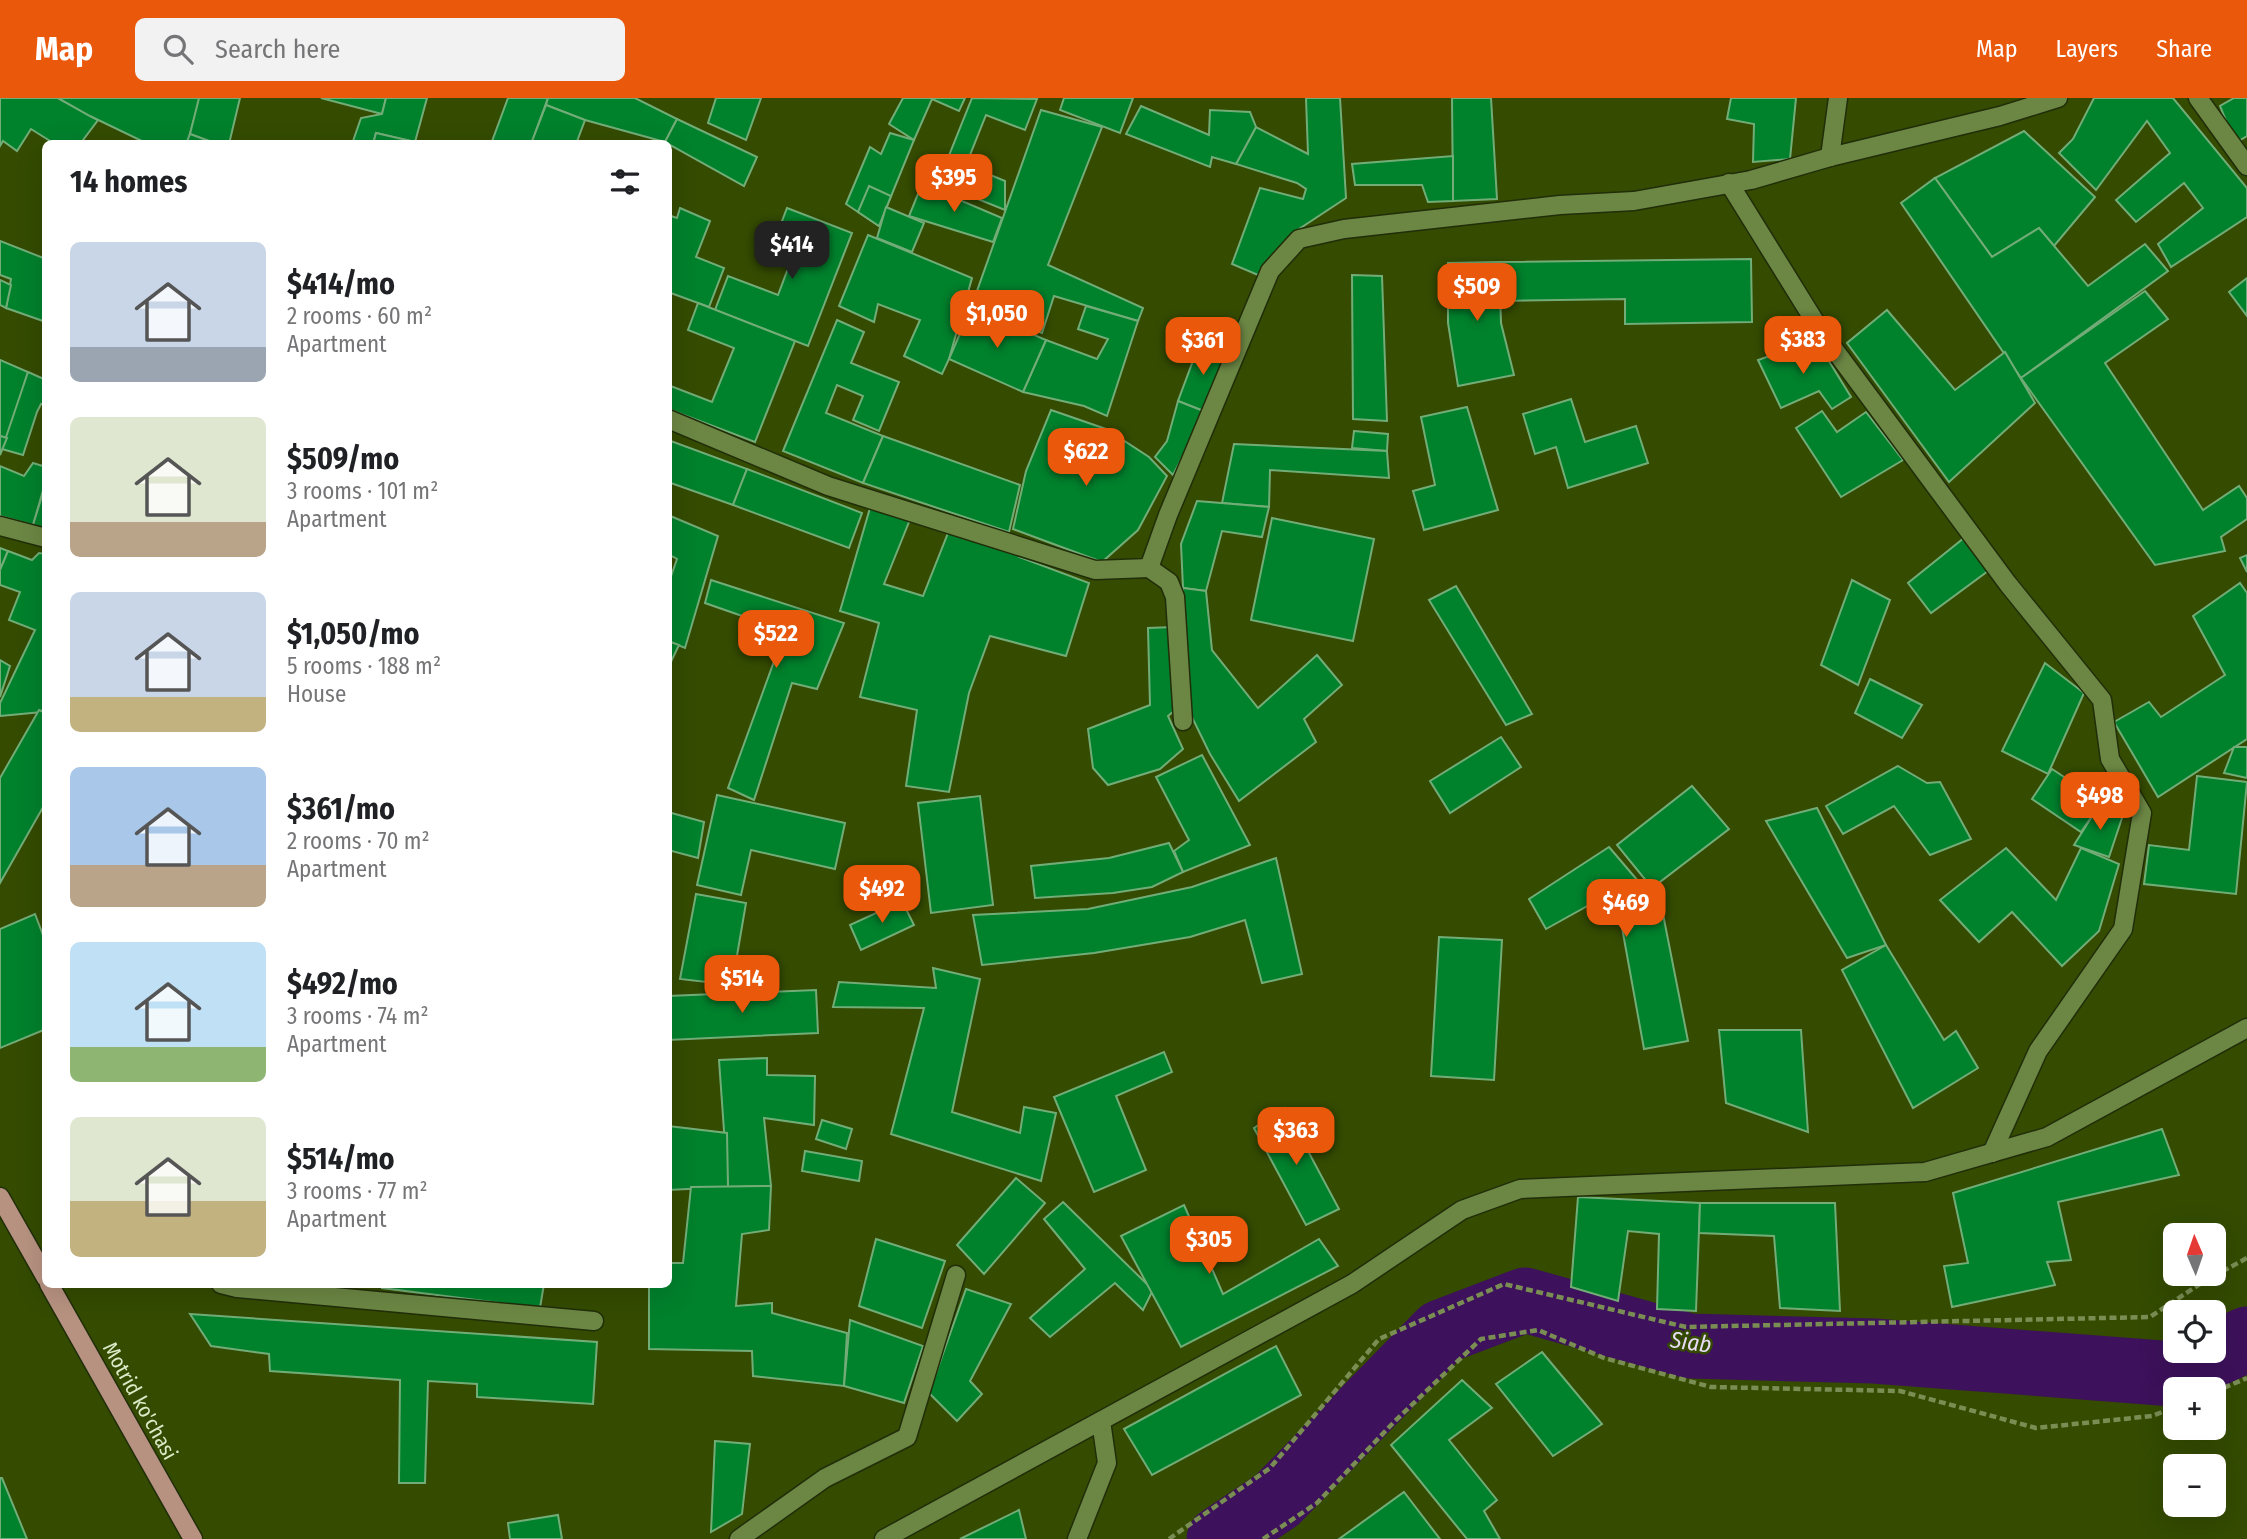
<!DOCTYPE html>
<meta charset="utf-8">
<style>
body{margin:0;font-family:"Fira Sans Condensed",sans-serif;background:#f2f2f2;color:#202124;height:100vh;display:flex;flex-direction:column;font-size:26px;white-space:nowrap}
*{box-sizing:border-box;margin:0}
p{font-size:23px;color:#757577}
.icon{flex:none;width:38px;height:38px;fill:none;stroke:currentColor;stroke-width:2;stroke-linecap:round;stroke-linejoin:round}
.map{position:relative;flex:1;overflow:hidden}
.side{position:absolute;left:42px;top:42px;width:630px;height:1148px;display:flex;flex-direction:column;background:#fff;border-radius:10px;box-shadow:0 7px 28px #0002}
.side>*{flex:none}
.needle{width:46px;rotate:358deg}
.controls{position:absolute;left:2163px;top:1125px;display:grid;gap:14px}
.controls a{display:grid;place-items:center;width:63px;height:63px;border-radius:10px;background:#fff;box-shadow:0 7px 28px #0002;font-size:35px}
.price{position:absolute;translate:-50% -60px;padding:0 16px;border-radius:14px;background:#ea580c;color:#fff;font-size:23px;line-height:46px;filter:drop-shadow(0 2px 4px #0008)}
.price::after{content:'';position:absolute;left:50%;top:42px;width:21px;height:16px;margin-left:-10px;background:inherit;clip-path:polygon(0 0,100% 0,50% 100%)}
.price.current{background:#222;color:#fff}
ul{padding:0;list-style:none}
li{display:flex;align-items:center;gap:21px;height:175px;padding:0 28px}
li span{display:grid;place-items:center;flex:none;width:196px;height:140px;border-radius:10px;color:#555}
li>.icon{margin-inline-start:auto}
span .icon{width:84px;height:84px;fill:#fffc;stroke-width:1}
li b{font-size:30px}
h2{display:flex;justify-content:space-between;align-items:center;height:84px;padding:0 28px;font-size:30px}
header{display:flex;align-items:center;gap:42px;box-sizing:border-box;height:98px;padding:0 35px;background:#ea580c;color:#fff}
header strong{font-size:33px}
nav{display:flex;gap:38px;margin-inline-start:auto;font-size:24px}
.search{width:490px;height:63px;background:#f2f2f2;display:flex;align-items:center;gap:18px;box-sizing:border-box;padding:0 24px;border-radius:10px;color:#757577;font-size:26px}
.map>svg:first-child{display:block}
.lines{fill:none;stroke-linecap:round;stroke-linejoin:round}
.river{stroke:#3d115b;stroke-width:65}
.building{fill:#00812c;stroke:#72ad78;stroke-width:2}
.service-casing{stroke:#212e0a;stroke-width:21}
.minor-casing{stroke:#212e0a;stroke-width:21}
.primary-casing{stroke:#212e0a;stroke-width:21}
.path{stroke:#7a8e54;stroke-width:4.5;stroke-dasharray:7 3.5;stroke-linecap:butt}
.service{stroke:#6c8744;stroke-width:18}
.minor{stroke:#6c8744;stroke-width:18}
.primary{stroke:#b79281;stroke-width:18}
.labels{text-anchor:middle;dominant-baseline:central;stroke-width:5;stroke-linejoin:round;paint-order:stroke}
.street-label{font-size:21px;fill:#dbebc8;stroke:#344b00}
.water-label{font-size:23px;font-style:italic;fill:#e8dcf6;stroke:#344b00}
</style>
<header>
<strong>Map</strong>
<div class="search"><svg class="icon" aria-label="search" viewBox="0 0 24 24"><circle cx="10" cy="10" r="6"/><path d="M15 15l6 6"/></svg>Search here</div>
<nav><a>Map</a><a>Layers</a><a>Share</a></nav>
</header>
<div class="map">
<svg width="2247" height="1441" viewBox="0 0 2247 1441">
<rect width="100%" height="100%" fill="#344b00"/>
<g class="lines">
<polyline class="river" points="1219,1441 1277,1402 1441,1234 1525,1202 1689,1248 1874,1253 2174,1276 2247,1241"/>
</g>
<g class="building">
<polygon points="0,0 58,0 98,22 80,46 55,46 31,31 17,53 3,43 0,48"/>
<polygon points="58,0 200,0 187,46 148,46 90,18"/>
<polygon points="199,0 240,0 229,46 217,46 190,36"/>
<polygon points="321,0 386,0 382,16"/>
<polygon points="386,0 427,0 415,44 376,35 373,46 352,46 361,20 382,16"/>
<polygon points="508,0 548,0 531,46 491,46"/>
<polygon points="548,0 635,0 677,21 665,44 585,22 546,7"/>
<polygon points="716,0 761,0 746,42 708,25"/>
<polygon points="903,0 965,0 959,13 932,1 914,42 889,26"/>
<polygon points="972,0 1037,1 1025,32 986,17 966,67 1005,83 1005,112 938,85"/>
<polygon points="1064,0 1133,0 1120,35 1060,12"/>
<polygon points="1306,0 1340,0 1346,100 1293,135 1258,177 1232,166 1260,90 1303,101 1306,91 1297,85 1236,66 1256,29 1308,56"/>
<polygon points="1452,0 1491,0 1497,101 1453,103"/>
<polygon points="1731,0 1796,0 1790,61 1753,64 1754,26 1727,21"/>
<polygon points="2094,0 2173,0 2247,90 2247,119 2171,169 2158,146 2203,110 2184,85 2136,124 2116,102 2170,55 2147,23 2096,92 2059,55 2073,41"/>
<polygon points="2234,0 2247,0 2247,38 2235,45 2220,8"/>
<polygon points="546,7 585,22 576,46 531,46"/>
<polygon points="1141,8 1209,37 1210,12 1250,14 1256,29 1236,66 1212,59 1210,69 1126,36"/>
<polygon points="1041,12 1102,29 1048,167 1143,210 1138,223 1054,198 1042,235 971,210"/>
<polygon points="677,21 757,59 744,88 665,44"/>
<polygon points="2024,33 2095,99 2054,148 2039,130 1992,159 1935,80"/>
<polygon points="376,35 415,44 422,46 373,46"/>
<polygon points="890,35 914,42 879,128 846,106 870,49 881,56"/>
<polygon points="190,36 217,46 186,46"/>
<polygon points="1453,58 1453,103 1428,104 1422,87 1355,87 1352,66"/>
<polygon points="1935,80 1992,159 2039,130 2088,188 2145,146 2168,173 2021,280 1901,105"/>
<polygon points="922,86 1002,120 993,144 909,118"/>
<polygon points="869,88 891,98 879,128 858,114"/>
<polygon points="886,109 924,125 912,154 877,140"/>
<polygon points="680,110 710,123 696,159 724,170 709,209 668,194 668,117 677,120"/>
<polygon points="787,110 852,135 808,248 715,212 728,178 778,197 795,152 774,144"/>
<polygon points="868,137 972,180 949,261 942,276 904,258 920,222 878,206 874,224 839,208"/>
<polygon points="0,143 46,161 46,224 6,210 11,181 0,177"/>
<polygon points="1751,161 1752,224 1625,226 1625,201 1499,203 1499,164"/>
<polygon points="1499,164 1501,225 1514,277 1458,288 1448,225 1448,165"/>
<polygon points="1352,177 1382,178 1387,323 1353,321"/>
<polygon points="2247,180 2247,218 2229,194"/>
<polygon points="0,182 11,187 6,210 0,207"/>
<polygon points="2145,193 2168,221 2105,265 2203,412 2239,388 2247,400 2247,421 2221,439 2225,453 2155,467 2021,280"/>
<polygon points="698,205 795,243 755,344 668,311 668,287 712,304 734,250 688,232"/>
<polygon points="1086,208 1138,223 1107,318 1084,308 1023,294 1046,242 1097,261 1108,241 1078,231"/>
<polygon points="971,210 1046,242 1023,294 949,261"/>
<polygon points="1887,212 1955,292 2005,254 2035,305 1949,384 1847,245"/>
<polygon points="837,222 864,234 851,265 899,284 879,333 853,322 863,298 837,287 826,315 883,338 863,385 783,353"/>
<polygon points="1816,242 1851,299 1832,311 1819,293 1781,310 1758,262"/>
<polygon points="1200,244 1227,254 1206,314 1178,303"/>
<polygon points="0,262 28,274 7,340 0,338"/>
<polygon points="28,274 46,282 46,307 41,306 37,314 23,357 2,351"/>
<polygon points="1571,301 1585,344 1636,328 1648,365 1568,390 1556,349 1535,356 1523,316"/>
<polygon points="1178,303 1206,314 1173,377 1155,359 1167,343"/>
<polygon points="1467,309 1498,412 1424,432 1413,393 1435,387 1421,319"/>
<polygon points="1051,312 1106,331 1149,359 1167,378 1138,432 1102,464 1013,431 1026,373"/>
<polygon points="1822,313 1837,334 1866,314 1903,362 1841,399 1796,330"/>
<polygon points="1354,333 1388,336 1387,353 1352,350"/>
<polygon points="0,338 7,340 0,357"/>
<polygon points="883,338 1020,387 1009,434 863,385"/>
<polygon points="668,342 747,371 733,407 668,384"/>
<polygon points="1234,346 1387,353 1389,380 1270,372 1269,409 1222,405"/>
<polygon points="33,365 46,369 46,382 33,427 0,418 0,368 24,378"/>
<polygon points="747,371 862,415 849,450 733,407"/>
<polygon points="46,385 46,431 33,427"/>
<polygon points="1197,403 1269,409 1262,439 1222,433 1206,493 1183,490 1181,446"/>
<polygon points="870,410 911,419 884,486 923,498 952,425 1023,445 1019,459 1089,485 1066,558 990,538 969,595 949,694 906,688 917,612 860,599 879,525 840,513"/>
<polygon points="668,417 718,438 685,550 668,543 668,487 677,461 668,456"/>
<polygon points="1272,420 1374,441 1353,543 1251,522"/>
<polygon points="1964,440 1988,473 1931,515 1908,485"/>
<polygon points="0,450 8,453 0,472"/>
<polygon points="8,453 32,462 39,455 46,456 46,605 42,614 0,618 0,605 35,532 9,522 20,494 0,487 0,472"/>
<polygon points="2247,457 2247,474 2240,460"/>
<polygon points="711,482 844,525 817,591 792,585 754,702 728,690 785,533 705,505"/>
<polygon points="1852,482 1890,502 1858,587 1821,567"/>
<polygon points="2240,485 2247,495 2247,641 2158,699 2114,624 2149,604 2161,619 2225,577 2193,518"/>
<polygon points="1456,488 1532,616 1506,627 1429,502"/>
<polygon points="1183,490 1206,493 1212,552 1258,610 1317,557 1342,587 1304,621 1316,644 1239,703 1210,656 1188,611 1180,518"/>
<polygon points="1174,529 1175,612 1168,618 1183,651 1160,671 1108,687 1093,670 1088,631 1150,607 1148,530"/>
<polygon points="668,543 679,547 668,570"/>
<polygon points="0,562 10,568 0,599"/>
<polygon points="2045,565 2084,595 2048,676 2002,653"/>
<polygon points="1870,581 1922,607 1902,640 1855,615"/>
<polygon points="39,612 46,615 46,704 0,785 0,680"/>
<polygon points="1501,639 1521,669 1450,715 1430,683"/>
<polygon points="2234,649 2247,649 2247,680 2224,675"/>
<polygon points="1202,657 1250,747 1183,774 1174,753 1189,742 1156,679"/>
<polygon points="1898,668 1927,685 1940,684 1971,741 1930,757 1894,708 1843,736 1826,708"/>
<polygon points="2052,671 2102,704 2081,734 2032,701"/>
<polygon points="2197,678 2247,684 2236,796 2144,786 2149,747 2189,752"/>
<polygon points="1692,688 1729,731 1652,790 1617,747"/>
<polygon points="717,697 845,725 835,771 751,752 741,797 697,787"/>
<polygon points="980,698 993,807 931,815 918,705"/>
<polygon points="2098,709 2123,717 2109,759 2074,747"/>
<polygon points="1817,710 1886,847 1847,860 1766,723"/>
<polygon points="668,714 704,724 698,760 668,752"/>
<polygon points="1169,745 1183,774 1152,789 1113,795 1035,800 1031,768 1109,760"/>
<polygon points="1609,749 1662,811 1688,943 1644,951 1621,824 1600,801 1546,831 1529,801"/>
<polygon points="2006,750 2056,802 2081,750 2119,766 2099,833 2062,868 2012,814 1979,844 1940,802"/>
<polygon points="1276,760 1302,876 1262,885 1245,822 1190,839 1094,855 982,867 973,817 1088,811 1192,789"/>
<polygon points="696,796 746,805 732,887 680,881"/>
<polygon points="902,803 914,827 861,852 850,827"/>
<polygon points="35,816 46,845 46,931 0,950 0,831"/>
<polygon points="1439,839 1502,842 1494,982 1431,978"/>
<polygon points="1886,847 1944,942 1956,933 1978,970 1913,1010 1842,872"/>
<polygon points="933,870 980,881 952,1014 1020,1035 1024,1009 1056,1015 1041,1083 891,1036 924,910 833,909 839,884 936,890"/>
<polygon points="816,892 818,935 668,942 668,898"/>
<polygon points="1719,932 1801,932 1808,1034 1726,1005"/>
<polygon points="1164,954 1172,974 1116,998 1146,1072 1094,1094 1054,999"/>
<polygon points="767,960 767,977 815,978 814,1027 764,1020 771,1088 728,1089 719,962"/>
<polygon points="1285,1010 1339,1111 1306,1127 1254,1030"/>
<polygon points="822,1022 852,1031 846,1051 816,1041"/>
<polygon points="668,1028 727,1035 728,1089 668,1092"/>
<polygon points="2162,1031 2179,1077 2058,1104 2071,1162 2047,1164 2055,1187 1952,1209 1944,1168 1968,1165 1953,1095"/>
<polygon points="805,1053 862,1063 859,1083 802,1073"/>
<polygon points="1016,1080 1045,1105 984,1176 957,1147"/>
<polygon points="771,1088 769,1132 742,1136 736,1208 772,1205 772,1215 847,1235 844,1288 753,1278 752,1253 649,1251 649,1188 641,1186 668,1186 668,1165 683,1165 691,1089"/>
<polygon points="1578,1099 1700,1105 1696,1213 1657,1211 1659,1136 1628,1133 1618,1203 1571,1189"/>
<polygon points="1063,1104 1153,1192 1143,1212 1115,1185 1050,1239 1030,1220 1085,1171 1044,1121"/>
<polygon points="1700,1105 1835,1105 1840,1213 1780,1210 1774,1138 1699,1135"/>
<polygon points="1184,1107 1223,1196 1319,1141 1338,1168 1181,1249 1121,1138"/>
<polygon points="876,1141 945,1163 922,1230 859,1208"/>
<polygon points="382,1186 544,1186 540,1210 382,1190"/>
<polygon points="966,1191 1011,1206 970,1283 982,1296 957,1323 929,1295"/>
<polygon points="190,1216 597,1244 593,1306 477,1299 477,1286 428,1283 425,1385 399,1385 400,1282 270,1273 269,1256 211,1248"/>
<polygon points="850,1222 923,1248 904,1305 844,1288"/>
<polygon points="1276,1248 1301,1297 1152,1377 1124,1331"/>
<polygon points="1542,1254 1602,1326 1553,1358 1496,1286"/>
<polygon points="1462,1282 1492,1310 1449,1342 1497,1402 1484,1413 1500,1441 1467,1441 1391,1347"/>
<polygon points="715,1343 750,1346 742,1416 711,1434"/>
<polygon points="0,1380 2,1380 27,1441 0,1441"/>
<polygon points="1404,1394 1440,1441 1339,1441"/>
<polygon points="1019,1412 1026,1441 960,1441"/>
<polygon points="558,1417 562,1441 510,1441 508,1425"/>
</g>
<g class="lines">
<defs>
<g id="service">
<polyline points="1729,85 1822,235 2008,486 2102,602 2110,661 2142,715 2123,831 2038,953 1992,1055"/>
<polyline points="221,1186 237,1190 594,1223"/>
<polyline points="1077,1441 1107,1365 1101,1323"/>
</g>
<g id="minor">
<polyline points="2198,0 2247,68"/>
<polyline points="1830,59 1838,0"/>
<polyline points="668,321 828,388 1095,472 1149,470 1168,417 1270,173 1299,141 1344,131 1560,107 1634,103 1751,82 1830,59 2000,18 2058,0"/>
<polyline points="0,428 46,440"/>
<polyline points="1149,470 1169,484 1175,499 1183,623"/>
<polyline points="739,1441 825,1380 907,1339 956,1177"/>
<polyline points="884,1441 1352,1186 1462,1112 1520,1091 1925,1074 2047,1039 2247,930"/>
</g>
<g id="primary">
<polyline points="0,1099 46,1180"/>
<polyline points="49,1186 193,1441"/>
</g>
</defs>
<use href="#service" class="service-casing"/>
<use href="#minor" class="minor-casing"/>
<use href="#primary" class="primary-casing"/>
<g class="path">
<polyline points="2214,1294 2247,1280"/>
<polyline points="1169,1441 1270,1370 1379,1241 1504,1186 1686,1229 2150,1219 2203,1184 2247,1160"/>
<polyline points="1263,1441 1317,1405 1394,1324 1481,1241 1538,1232 1604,1260 1711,1289 1900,1293 2036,1330 2152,1318 2175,1309"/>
</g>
<use href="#service" class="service"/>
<use href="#minor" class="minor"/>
<use href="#primary" class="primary"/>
</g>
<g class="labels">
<g class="street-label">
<text transform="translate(140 1303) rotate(61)">Motrid ko'chasi</text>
</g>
<g class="water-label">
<text transform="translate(1691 1244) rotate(8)">Siab</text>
</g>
</g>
</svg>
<div class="controls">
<a><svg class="needle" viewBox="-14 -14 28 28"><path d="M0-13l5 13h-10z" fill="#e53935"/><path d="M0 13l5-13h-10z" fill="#757577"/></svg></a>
<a><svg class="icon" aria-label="locate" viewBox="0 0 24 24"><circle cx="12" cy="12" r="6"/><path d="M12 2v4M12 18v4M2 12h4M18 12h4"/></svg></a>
<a>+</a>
<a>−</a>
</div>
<b class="price" style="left:954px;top:116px">$395</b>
<b class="price current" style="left:792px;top:183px">$414</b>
<b class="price" style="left:1477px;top:225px">$509</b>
<b class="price" style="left:997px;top:252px">$1,050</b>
<b class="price" style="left:1803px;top:278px">$383</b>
<b class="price" style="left:1203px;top:279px">$361</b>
<b class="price" style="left:1086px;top:390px">$622</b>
<b class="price" style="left:776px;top:572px">$522</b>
<b class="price" style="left:2100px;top:734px">$498</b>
<b class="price" style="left:882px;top:827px">$492</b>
<b class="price" style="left:1626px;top:841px">$469</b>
<b class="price" style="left:742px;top:917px">$514</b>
<b class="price" style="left:1296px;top:1069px">$363</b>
<b class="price" style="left:1209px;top:1178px">$305</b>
<section class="side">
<h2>14 homes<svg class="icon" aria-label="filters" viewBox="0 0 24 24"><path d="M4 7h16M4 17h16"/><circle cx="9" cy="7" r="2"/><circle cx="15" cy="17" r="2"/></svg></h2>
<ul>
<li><span style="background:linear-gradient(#c9d6e8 75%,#9aa5b1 0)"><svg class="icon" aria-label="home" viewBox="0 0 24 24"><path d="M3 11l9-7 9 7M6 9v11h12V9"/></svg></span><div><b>$414/mo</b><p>2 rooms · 60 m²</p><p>Apartment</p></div></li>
<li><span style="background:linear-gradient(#dfe7d0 75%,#b9a48a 0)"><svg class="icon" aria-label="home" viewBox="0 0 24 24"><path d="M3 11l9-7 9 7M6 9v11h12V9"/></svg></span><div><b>$509/mo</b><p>3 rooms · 101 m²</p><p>Apartment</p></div></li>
<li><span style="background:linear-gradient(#c9d6e8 75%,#c2b280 0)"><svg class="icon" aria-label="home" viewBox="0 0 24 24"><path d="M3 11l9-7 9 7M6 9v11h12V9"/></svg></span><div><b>$1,050/mo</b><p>5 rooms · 188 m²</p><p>House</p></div></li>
<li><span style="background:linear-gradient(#a9c7e8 70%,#b9a48a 0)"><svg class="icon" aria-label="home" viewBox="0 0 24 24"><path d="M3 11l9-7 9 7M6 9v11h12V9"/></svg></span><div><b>$361/mo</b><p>2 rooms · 70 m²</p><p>Apartment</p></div></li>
<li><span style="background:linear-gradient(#bfe0f5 75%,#8fb573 0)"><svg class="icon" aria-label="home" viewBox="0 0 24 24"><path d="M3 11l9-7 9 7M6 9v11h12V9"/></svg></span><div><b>$492/mo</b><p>3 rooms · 74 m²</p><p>Apartment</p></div></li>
<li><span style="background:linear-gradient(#dfe7d0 60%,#c2b280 0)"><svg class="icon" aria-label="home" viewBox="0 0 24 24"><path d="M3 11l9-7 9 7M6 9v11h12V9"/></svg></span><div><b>$514/mo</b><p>3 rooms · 77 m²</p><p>Apartment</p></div></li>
</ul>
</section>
</div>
